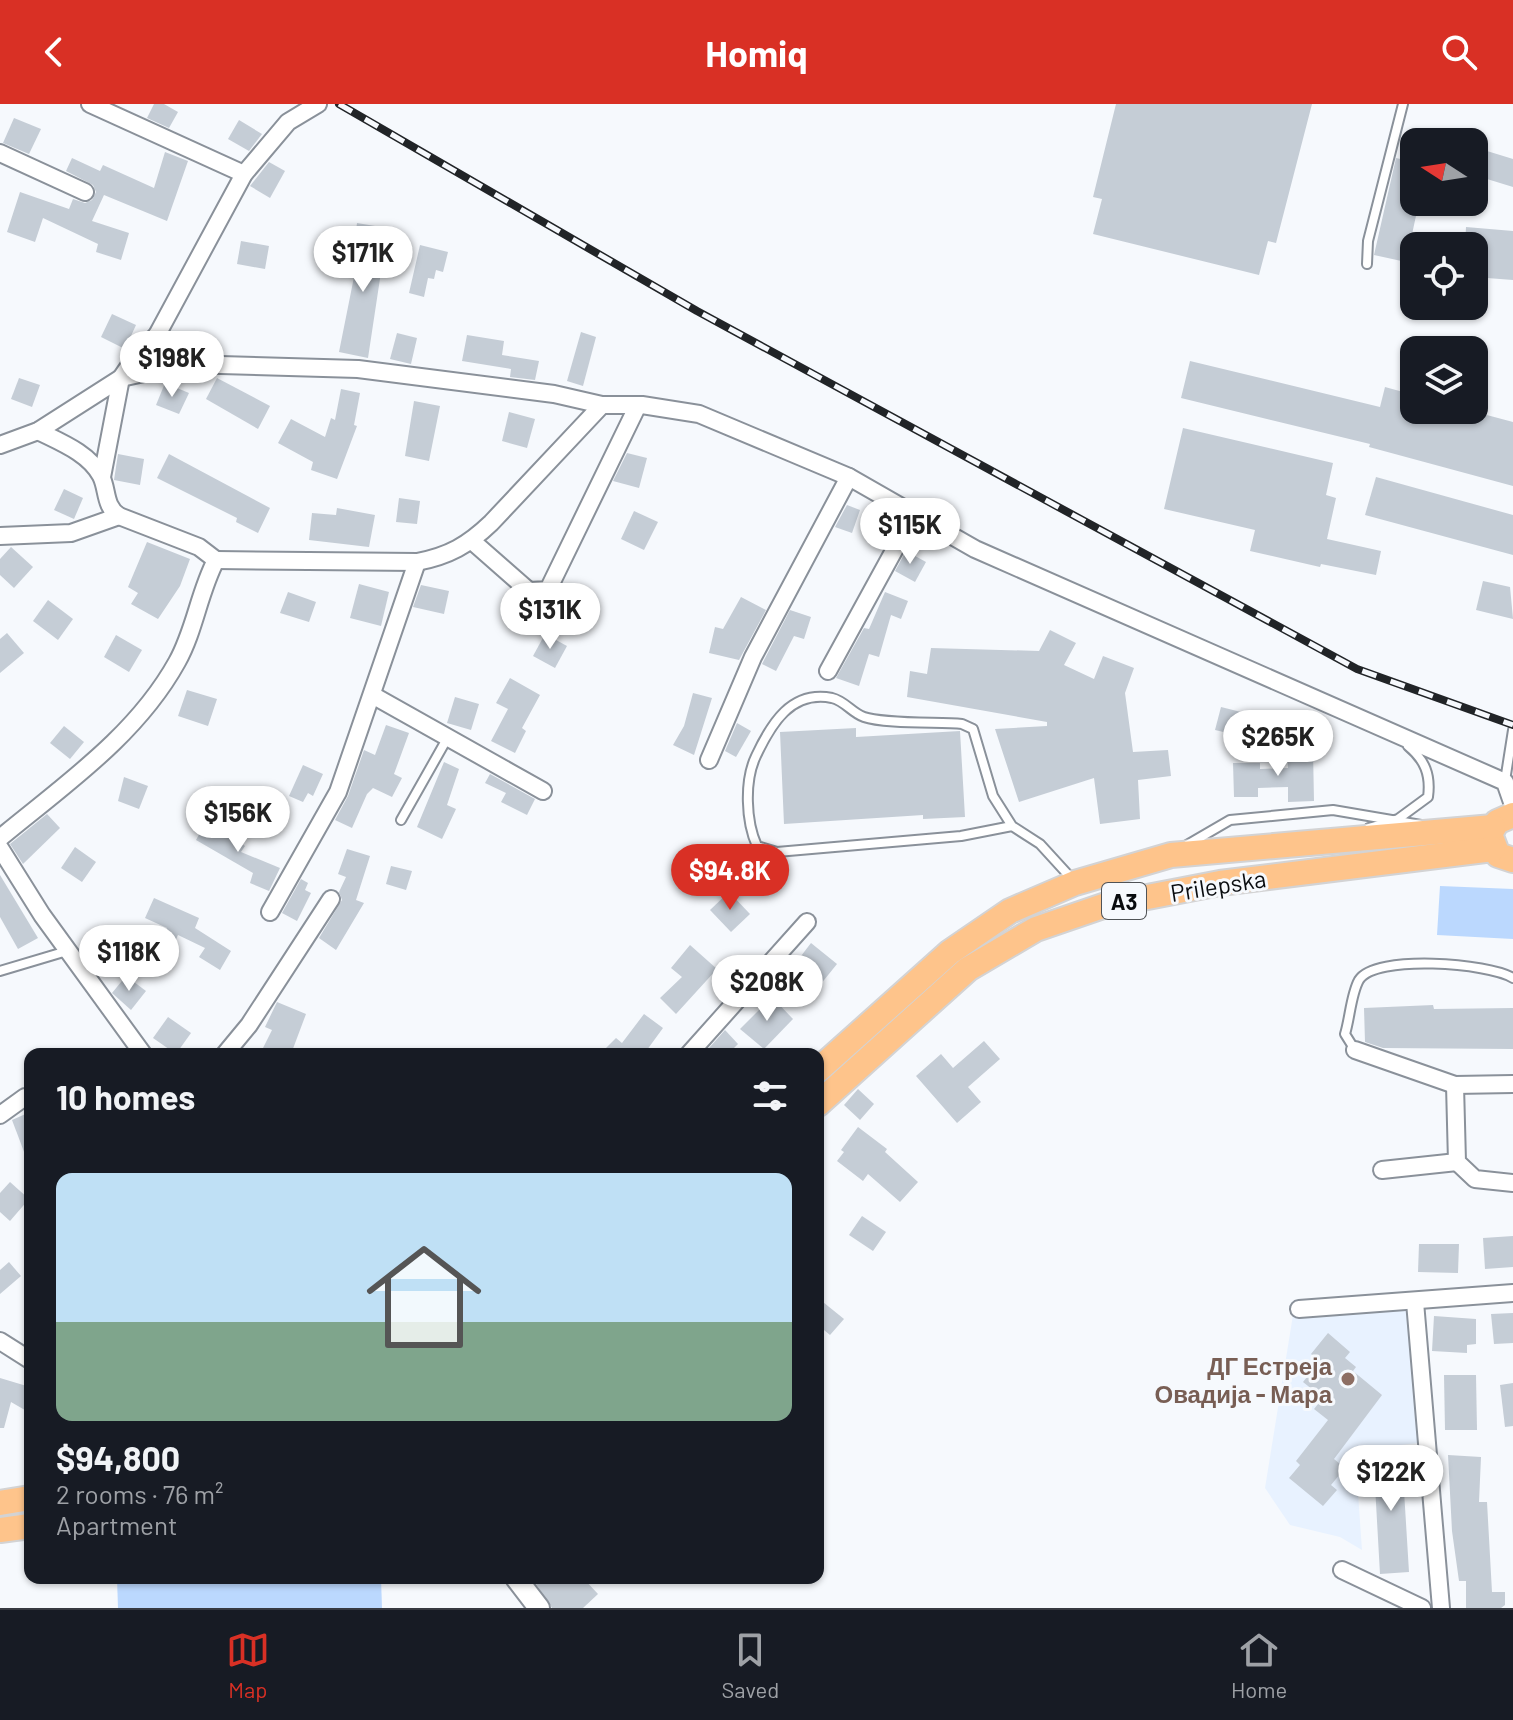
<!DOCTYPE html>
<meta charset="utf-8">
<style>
body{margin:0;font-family:Barlow,sans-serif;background:#20242c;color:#f1f3f6;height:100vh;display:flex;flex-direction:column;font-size:30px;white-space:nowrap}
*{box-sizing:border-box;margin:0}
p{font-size:26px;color:#9ea1a6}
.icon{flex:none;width:44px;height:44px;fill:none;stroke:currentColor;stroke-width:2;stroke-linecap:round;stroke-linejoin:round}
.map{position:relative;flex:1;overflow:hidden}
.drawer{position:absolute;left:24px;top:944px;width:800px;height:536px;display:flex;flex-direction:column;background:#171b24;border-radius:16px;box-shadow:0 2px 6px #0004}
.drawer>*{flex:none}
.needle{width:52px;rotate:282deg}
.controls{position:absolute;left:1400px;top:24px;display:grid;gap:16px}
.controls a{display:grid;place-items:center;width:88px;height:88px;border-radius:16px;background:#171b24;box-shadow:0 2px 6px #0004;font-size:40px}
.price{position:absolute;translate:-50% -68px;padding:0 18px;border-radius:28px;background:#fff;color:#222;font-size:26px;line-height:52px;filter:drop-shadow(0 2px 4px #0008)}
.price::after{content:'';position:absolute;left:50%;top:48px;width:24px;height:18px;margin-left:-12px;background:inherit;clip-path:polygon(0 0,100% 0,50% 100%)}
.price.selected{background:#d93025;color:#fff}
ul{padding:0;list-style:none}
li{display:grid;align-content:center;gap:16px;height:424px;padding:0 32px}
li span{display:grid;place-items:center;height:248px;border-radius:16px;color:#555}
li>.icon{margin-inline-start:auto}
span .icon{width:144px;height:144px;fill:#fffc;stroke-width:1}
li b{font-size:34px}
h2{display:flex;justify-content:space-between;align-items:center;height:96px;padding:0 32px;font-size:34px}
header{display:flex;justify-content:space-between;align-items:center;height:104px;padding:0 32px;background:#d93025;color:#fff;font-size:36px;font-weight:700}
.menu{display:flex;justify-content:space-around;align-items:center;height:112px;border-top:2px solid #363941;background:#171b24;font-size:22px;color:#9ea1a6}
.menu a{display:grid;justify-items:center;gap:4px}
.menu .selected{color:#d93025}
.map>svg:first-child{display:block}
.built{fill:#e8f2ff}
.green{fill:#bbd8fe}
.building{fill:#c5cdd6}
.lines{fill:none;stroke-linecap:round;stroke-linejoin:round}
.service-casing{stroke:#8a919a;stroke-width:12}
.minor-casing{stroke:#8a919a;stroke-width:20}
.tertiary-casing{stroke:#8a919a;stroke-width:24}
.primary-casing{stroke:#d3d3d4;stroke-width:28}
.service{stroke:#fff;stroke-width:8}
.minor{stroke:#fff;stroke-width:16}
.tertiary{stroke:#fff;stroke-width:20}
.primary{stroke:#fec48b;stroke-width:24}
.rail-casing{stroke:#212427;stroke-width:8}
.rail{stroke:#f6f9fd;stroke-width:5;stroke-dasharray:15;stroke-linecap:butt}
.education-dot{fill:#8d6e63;stroke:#f6f9fd;stroke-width:3}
.labels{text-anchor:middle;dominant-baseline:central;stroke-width:6;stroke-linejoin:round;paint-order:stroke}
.shield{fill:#f6f9fd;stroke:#505356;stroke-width:2}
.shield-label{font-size:22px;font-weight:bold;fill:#090c0f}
.street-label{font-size:24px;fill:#090c0f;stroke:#f6f9fd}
.education-label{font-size:24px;font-weight:bold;fill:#785e54;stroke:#f6f9fd;text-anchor:end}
</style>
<header><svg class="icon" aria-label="back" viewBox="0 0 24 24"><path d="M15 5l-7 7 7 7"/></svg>Homiq<svg class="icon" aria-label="search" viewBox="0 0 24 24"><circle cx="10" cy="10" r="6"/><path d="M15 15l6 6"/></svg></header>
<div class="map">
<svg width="1513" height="1504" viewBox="0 0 1513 1504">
<rect width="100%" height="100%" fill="#f6f9fd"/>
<polygon class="built" points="1404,1204 1410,1210 1418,1339 1355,1346 1362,1446 1340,1433 1290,1421 1265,1384 1293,1211"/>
<g class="green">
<polygon points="1440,782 1513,785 1513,835 1437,831"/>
<polygon points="117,1474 381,1474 382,1504 118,1504"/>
</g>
<g class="building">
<polygon points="154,0 164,0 178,8 169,24 147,14"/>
<polygon points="1116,0 1312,0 1276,139 1268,137 1259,171 1093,130 1102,95 1093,93"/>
<polygon points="14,14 41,25 29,50 3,39"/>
<polygon points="239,16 262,30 249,47 228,35"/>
<polygon points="1474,43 1513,55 1513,83 1474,71"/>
<polygon points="165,48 188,57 167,117 104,91 92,117 129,129 121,156 96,148 98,140 43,114 35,138 7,128 20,88 69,105 73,95 85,99 92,96 96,88 93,81 66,67 72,54 100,67 103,61 154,84"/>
<polygon points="1396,54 1414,58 1414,98 1419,98 1406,158 1374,151"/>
<polygon points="269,58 285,67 270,94 250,82"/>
<polygon points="357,119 381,123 374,167 381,168 368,254 339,248 359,148 353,148"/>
<polygon points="1466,123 1513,127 1513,176 1474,173 1474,142 1465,142"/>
<polygon points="241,137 269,142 265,165 237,160"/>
<polygon points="420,141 448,148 443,168 436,166 434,175 428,174 424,193 409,189"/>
<polygon points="112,210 136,221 125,245 101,233"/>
<polygon points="581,228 596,233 583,282 567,277"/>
<polygon points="397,229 417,234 411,260 390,255"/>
<polygon points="467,231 504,237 502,251 539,257 535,276 510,273 511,265 462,257"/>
<polygon points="1190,257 1380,303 1385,283 1414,291 1414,306 1468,306 1513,318 1513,382 1369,343 1370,340 1181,294"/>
<polygon points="19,274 40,281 32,303 11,295"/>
<polygon points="217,274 270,302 258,325 206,295"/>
<polygon points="165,279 189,289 179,310 156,301"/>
<polygon points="341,285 360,289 354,321 357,322 337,375 311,366 313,358 278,339 291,315 325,333 331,314 335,316"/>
<polygon points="414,297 440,302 429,357 405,352"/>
<polygon points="509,308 535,315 527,344 502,337"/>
<polygon points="1183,324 1333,359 1326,391 1336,394 1327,435 1381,447 1376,471 1321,460 1320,463 1250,447 1255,426 1164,405"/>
<polygon points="627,349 647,354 639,384 613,377"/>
<polygon points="118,350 144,355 140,381 114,376"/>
<polygon points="169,350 270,404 258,429 236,418 237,414 157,374"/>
<polygon points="1376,373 1513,411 1513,451 1365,411"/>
<polygon points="64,385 83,394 74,415 54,406"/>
<polygon points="399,394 420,397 417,420 396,418"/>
<polygon points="847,401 860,406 852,429 835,423"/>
<polygon points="337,404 375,411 369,443 309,436 312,409 336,411"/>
<polygon points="634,407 658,418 644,446 621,435"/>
<polygon points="147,438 190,455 180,482 158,515 131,500 138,489 128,483"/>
<polygon points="11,443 33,463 14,484 0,471 0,455"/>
<polygon points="906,447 926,458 915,478 895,467"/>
<polygon points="1483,477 1510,483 1513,515 1476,506"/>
<polygon points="359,480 389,488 381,522 350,514"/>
<polygon points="421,481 449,487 444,510 413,503"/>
<polygon points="288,488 316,498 309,518 280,509"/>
<polygon points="885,488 908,497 901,515 891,511 879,553 869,550 859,582 836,574 864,524 869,525"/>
<polygon points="741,493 766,506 739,556 709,549 715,523 723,525"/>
<polygon points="48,496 73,515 58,536 33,517"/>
<polygon points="790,506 811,513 804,535 794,532 776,567 762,560"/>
<polygon points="1050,526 1076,539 1064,561 1094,575 1103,552 1134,564 1125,589 1133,648 1168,646 1171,672 1138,676 1140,715 1100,720 1094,674 1019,698 995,625 1047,622 1047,618 907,593 910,567 927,570 931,544 1039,547"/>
<polygon points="7,529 24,549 0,569 0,535"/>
<polygon points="545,530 567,542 555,564 533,552"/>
<polygon points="116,531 142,546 129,568 104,553"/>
<polygon points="510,574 540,591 522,624 526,627 515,649 491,637 508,605 496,599"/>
<polygon points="187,586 217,595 208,622 178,612"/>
<polygon points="693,589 712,594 694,651 673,641 684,622"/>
<polygon points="455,593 479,600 471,626 447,619"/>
<polygon points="1221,603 1241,608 1236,631 1215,626"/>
<polygon points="737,619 751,627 736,653 725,647"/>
<polygon points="386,621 409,629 394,670 402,674 392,693 373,684 367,690 352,724 335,716 348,692 364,646 375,651"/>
<polygon points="64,622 84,638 70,655 50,639"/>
<polygon points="856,624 856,633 960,627 965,713 923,715 923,711 784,720 780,628"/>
<polygon points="1313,647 1314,697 1288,698 1288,683 1258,684 1258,693 1234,693 1233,659 1260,659 1260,665 1288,664 1287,648"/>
<polygon points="444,658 459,665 447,701 456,705 442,735 417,723"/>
<polygon points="303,661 323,670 313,692 308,689 303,698 289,692"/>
<polygon points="490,670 535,695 527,711 501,698 506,689 485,679"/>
<polygon points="124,673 148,682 139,705 118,697"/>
<polygon points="47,710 60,724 23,760 10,740"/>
<polygon points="208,714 245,742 241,748 280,764 269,787 250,779 253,769 196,736"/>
<polygon points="75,743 96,758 82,778 61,764"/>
<polygon points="347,745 370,752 356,796 364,799 336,846 319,834 342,796 339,788 346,773 338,770"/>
<polygon points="391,762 412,767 406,786 386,780"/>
<polygon points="0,771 38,834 18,845 0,813"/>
<polygon points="301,775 308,779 305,786 311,789 297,817 282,809"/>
<polygon points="729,788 750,810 731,828 710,806"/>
<polygon points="154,794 199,814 195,824 231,847 220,866 199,853 205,844 178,831 172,844 160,838 167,824 145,814"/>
<polygon points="98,838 115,859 100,871 84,850"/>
<polygon points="811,839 837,860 816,886 791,865"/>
<polygon points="690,841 717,865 676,910 660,894 682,873 671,864"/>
<polygon points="126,872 146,887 131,906 112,889"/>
<polygon points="772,893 793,915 764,945 740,925"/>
<polygon points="277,898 306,910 291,950 260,950 272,926 265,923"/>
<polygon points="1433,901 1434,905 1513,904 1513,945 1383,944 1365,938 1364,904"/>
<polygon points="644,910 663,924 644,950 600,950 616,934 622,939"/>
<polygon points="168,913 191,929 176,950 153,934"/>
<polygon points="725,926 738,940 728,950 715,950 709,944"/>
<polygon points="984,937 1000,955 968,983 981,998 957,1019 916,972 941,950 953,964"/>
<polygon points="858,985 874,1000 860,1016 844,1001"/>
<polygon points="30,1008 30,1061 29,1061 12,1016"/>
<polygon points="858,1023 887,1045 885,1048 918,1078 900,1098 868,1070 863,1077 837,1057 844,1048 841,1046"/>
<polygon points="10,1078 29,1095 10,1117 0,1108 0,1089"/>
<polygon points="862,1112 886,1128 873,1147 849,1131"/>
<polygon points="1513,1132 1513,1163 1485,1165 1483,1134"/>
<polygon points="1419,1140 1459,1140 1458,1169 1418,1168"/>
<polygon points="9,1158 21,1172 0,1190 0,1166"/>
<polygon points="818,1194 844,1215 830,1231 818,1221"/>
<polygon points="1513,1209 1513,1239 1494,1240 1491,1210"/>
<polygon points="1434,1212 1476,1215 1476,1240 1467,1241 1467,1249 1432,1247"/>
<polygon points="1328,1229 1350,1248 1345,1254 1356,1263 1353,1267 1382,1291 1334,1355 1345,1364 1331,1381 1337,1386 1323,1402 1289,1374 1300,1361 1296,1357 1328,1316 1314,1305 1323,1294 1303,1278 1320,1257 1311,1250"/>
<polygon points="1444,1271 1476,1271 1477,1326 1445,1326"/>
<polygon points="0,1274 30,1283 30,1309 11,1298 4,1324 0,1324"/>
<polygon points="1513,1279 1513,1322 1505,1323 1500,1281"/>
<polygon points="1387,1345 1388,1354 1402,1354 1409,1468 1380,1470 1373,1346"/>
<polygon points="1448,1351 1481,1353 1479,1398 1487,1398 1492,1488 1505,1488 1505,1501 1501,1504 1466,1504 1466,1477 1459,1477 1452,1427"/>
<polygon points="532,1474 583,1474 598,1490 583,1504 552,1504"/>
</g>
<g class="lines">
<defs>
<g id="service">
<polyline points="1367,160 1368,137 1403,0"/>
<polyline points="1505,677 1513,626"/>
<polyline points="401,716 448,633"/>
<path d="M1012,722L961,732L777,748L757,742C746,718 744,677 756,652C771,620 791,586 832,594C845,597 852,609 864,613C884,620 939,618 962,620L973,625L993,692L1012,722L1040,740L1072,775"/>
<path d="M1369,724L1398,715L1428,693C1431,671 1425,656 1408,642"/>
<polyline points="1187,741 1230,716 1333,706 1421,721"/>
<polyline points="0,867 67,847"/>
<path d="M1355,946L1345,930C1350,914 1351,890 1359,876C1375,850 1489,859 1513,874"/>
</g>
<g id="minor">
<polyline points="90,0 244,70"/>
<polyline points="0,49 85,88"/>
<polyline points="157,231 185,260"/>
<polyline points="0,341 38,327 121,274 185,260 358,265 554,290 602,301 642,301 699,310 849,373 975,445 1505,678 1513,701"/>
<polyline points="102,373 121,274 136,252 157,231 244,70 288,18 318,0"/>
<polyline points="0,432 71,429 119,412"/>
<polyline points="472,437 529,487 548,486 638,301"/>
<path d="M216,456L417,458C449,452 468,441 491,419L602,301"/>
<polyline points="828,567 914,410"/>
<polyline points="374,592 543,687"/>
<polyline points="709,656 753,553 849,373"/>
<path d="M0,734C64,681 136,632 177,558C195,526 199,488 216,456L199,443L119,412C104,402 108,386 101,372C89,349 60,338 38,327"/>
<polyline points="0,744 42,811 143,950"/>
<polyline points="270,808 338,688 417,458"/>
<polyline points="1355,946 1455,981 1513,980"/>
<polyline points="225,950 249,921 331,795"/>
<polyline points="689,950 807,818"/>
<polyline points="1455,981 1457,1058 1475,1075 1513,1079"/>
<polyline points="0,1011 25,993"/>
<polyline points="1382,1066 1457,1058"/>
<polyline points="1415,1198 1441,1504"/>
<polyline points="1299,1205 1513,1189"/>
<polyline points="0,1237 30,1256"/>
<polyline points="1342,1466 1422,1504"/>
</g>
<polyline id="tertiary" points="516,1474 539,1504"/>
<g id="primary">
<polyline points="1513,711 1497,718 1490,730 1498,751 1513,756"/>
<polyline points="818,966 950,848 1010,807 1075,779 1171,751 1493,723"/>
<polyline points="818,1000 968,865 1036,825 1106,801 1220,779 1493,745"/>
<polyline points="0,1399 30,1394"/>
<polyline points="0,1426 30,1422"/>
</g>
</defs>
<use href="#service" class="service-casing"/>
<use href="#minor" class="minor-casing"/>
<use href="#tertiary" class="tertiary-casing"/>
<use href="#primary" class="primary-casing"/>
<use href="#service" class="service"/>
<use href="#minor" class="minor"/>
<use href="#tertiary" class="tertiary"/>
<use href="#primary" class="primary"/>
<defs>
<polyline id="rail" points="339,0 697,207 1357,565 1513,621"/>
</defs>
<use href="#rail" class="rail-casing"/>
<use href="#rail" class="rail"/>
</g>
<circle class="education-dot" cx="1348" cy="1275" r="8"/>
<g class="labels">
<rect class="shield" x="1102" y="779" width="44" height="36" rx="6"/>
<g class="shield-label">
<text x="1124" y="797">A3</text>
</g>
<g class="street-label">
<text transform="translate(1218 781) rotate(-9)">Prilepska</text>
</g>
<g class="education-label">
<text x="1332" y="1261">ДГ Естреја<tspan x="1332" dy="28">Овадија - Мара</tspan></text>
</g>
</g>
</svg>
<div class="controls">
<a><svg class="needle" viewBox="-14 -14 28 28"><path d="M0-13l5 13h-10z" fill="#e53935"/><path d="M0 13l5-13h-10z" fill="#9ea1a6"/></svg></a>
<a><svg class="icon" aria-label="locate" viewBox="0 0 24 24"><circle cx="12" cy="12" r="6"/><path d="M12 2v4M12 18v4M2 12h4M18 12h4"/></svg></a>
<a><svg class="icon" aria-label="layers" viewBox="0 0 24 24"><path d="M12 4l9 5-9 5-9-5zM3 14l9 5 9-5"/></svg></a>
</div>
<b class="price" style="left:363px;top:190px">$171K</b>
<b class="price" style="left:172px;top:295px">$198K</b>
<b class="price" style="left:910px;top:462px">$115K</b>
<b class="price" style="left:550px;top:547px">$131K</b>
<b class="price" style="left:1278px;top:674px">$265K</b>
<b class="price" style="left:238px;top:750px">$156K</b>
<b class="price selected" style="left:730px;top:808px">$94.8K</b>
<b class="price" style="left:129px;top:889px">$118K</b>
<b class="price" style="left:767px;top:919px">$208K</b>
<b class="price" style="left:1391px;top:1409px">$122K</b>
<section class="drawer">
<h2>10 homes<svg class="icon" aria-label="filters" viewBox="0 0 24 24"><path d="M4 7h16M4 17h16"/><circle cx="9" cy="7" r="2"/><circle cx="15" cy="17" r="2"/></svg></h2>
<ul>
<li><span style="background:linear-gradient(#bfe0f5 60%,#7fa58c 0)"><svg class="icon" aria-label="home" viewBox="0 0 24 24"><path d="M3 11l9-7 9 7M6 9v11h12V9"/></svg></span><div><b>$94,800</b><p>2 rooms · 76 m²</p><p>Apartment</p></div></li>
</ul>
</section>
</div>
<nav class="menu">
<a class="selected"><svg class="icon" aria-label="map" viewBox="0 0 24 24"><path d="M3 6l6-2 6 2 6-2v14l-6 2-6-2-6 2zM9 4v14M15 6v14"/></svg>Map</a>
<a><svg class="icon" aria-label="saved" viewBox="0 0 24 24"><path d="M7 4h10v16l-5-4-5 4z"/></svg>Saved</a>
<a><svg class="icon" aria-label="home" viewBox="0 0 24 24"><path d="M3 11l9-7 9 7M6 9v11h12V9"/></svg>Home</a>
</nav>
